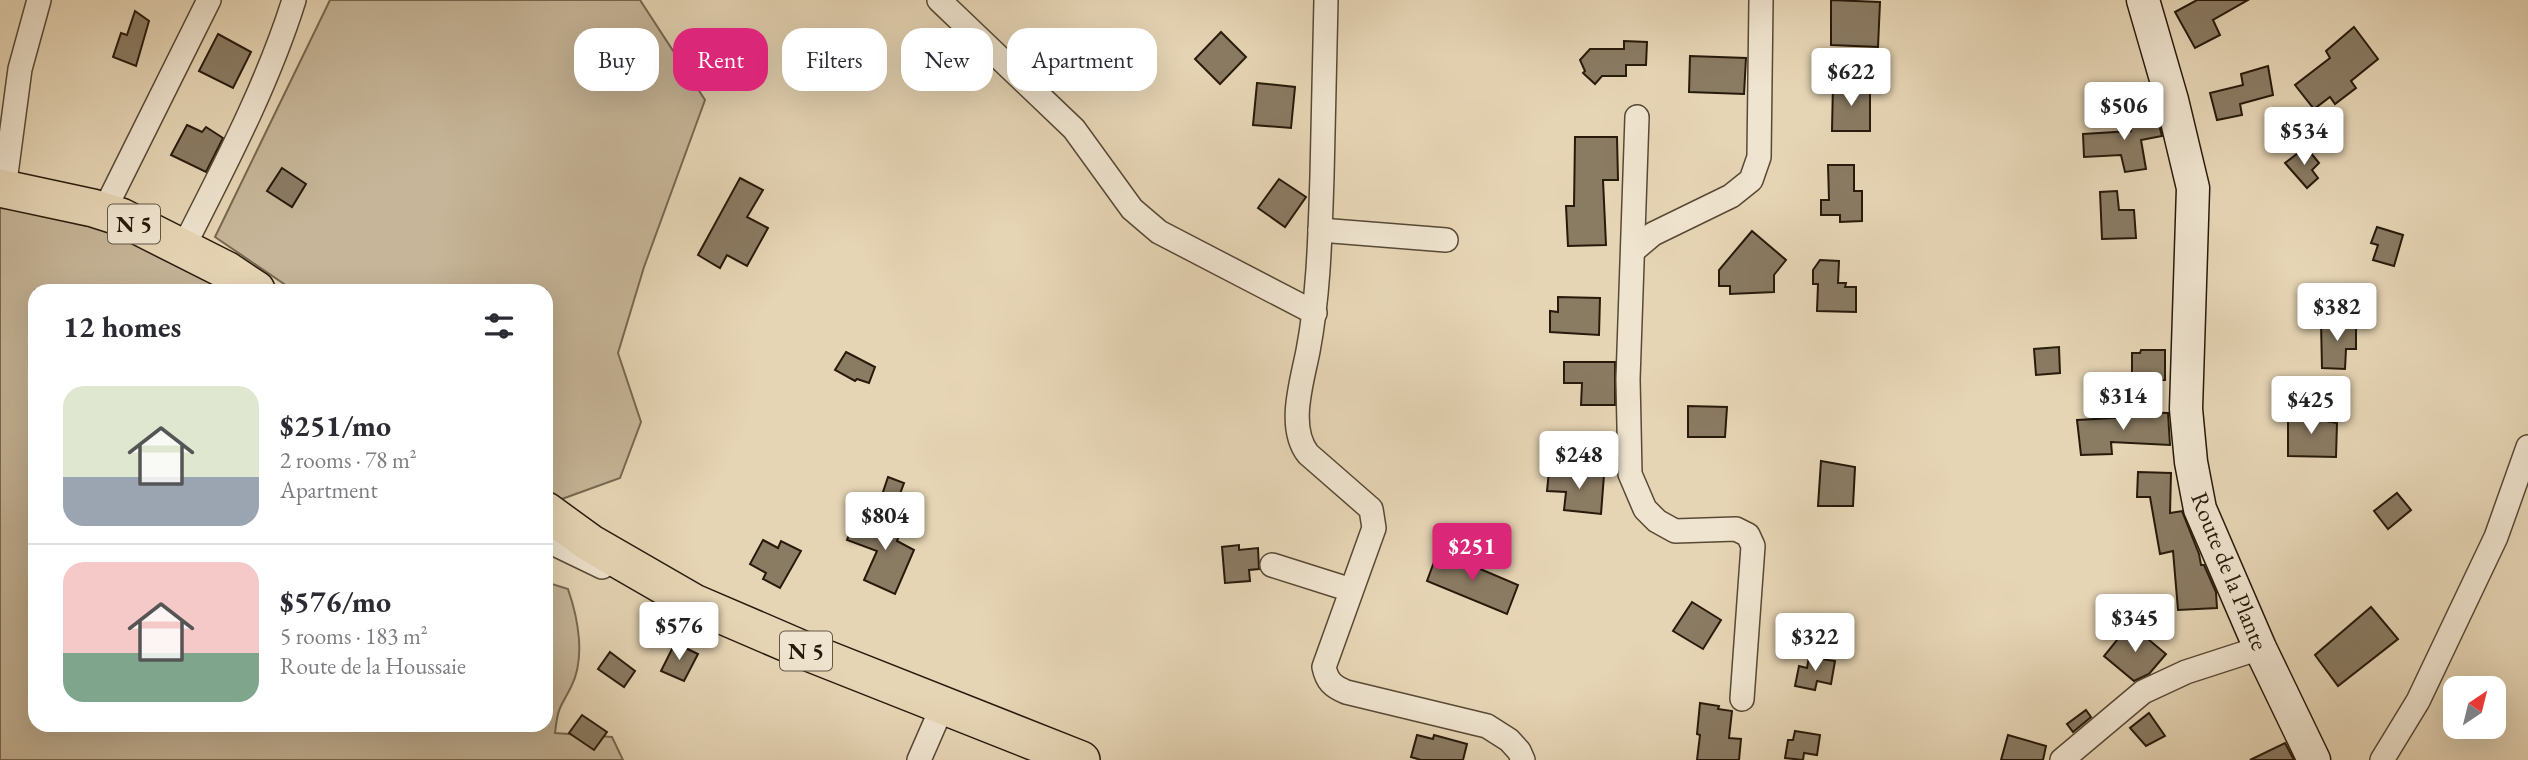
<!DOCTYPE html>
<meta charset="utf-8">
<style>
body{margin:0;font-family:"EB Garamond",serif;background:#f7f7f7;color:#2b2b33;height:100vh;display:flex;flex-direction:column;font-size:26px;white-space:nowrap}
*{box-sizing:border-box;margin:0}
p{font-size:23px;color:#7c7c81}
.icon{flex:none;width:38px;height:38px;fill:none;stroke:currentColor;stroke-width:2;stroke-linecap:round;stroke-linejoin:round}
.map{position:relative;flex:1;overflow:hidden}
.sheet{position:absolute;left:28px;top:284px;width:525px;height:448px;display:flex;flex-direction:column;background:#fff;border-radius:21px;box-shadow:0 7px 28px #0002}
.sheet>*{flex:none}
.guide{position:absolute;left:574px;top:28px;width:665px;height:63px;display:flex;gap:14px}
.needle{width:46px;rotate:35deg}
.fabs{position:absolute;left:2443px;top:676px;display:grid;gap:14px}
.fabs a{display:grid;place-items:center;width:63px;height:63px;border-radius:14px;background:#fff;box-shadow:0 7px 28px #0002;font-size:35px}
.price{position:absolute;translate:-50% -60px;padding:0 16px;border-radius:7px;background:#fff;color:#222;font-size:23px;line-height:46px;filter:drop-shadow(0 2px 4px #0008)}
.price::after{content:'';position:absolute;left:50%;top:42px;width:21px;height:16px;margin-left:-10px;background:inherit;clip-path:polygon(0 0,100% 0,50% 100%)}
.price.selected{background:#db2777;color:#fff}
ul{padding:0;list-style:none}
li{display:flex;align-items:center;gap:21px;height:175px;padding:0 35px}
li+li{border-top:2px solid #e1e1e2}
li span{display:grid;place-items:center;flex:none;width:196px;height:140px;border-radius:21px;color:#555}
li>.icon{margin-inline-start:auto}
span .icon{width:84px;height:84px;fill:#fffc;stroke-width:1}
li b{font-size:30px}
h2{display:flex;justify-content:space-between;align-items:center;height:84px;padding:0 35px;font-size:30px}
.pill{padding:0 24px;border-radius:21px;background:#fff;box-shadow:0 7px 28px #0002;font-size:24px;line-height:63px}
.pill.selected{background:#db2777;color:#fff}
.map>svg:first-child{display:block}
.green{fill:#c6b598;stroke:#766851;stroke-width:2}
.building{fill:#8a7b63;stroke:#271a0a;stroke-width:2}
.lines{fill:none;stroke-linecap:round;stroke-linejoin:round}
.minor-casing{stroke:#574935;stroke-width:26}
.secondary-casing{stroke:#271a0a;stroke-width:35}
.primary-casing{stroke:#271a0a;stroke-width:40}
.minor{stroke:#efe4cf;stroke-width:23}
.secondary{stroke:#efe4cf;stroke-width:32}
.primary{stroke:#e6d5b5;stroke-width:37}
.labels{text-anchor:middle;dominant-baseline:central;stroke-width:6;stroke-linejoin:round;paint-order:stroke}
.shield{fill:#efe4cf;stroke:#635745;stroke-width:2}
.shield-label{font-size:23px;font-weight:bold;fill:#271a0a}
.street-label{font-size:24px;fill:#271a0a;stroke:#efe4cf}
</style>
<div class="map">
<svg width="2528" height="760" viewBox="0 0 2528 760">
<rect width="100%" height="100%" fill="#e6d5b5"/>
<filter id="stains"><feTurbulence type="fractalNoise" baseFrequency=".00286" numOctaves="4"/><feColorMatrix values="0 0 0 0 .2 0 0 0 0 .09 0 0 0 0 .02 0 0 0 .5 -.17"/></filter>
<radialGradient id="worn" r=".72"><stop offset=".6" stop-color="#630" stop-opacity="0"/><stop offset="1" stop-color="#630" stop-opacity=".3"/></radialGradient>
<g class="green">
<polygon points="330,0 640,0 705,100 644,267 618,353 641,422 620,478 559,500 546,490 546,290 293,290 215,237"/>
<path d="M0,208L29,210L78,224L129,234L229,290H35V724H546V582L568,589C578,618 586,658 571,687C560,709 558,706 555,733L612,737L623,760H0Z"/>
</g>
<g class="building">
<polygon points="1831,0 1880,2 1878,47 1831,45"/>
<polygon points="2197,0 2248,0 2213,20 2220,35 2195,48 2175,12"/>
<polygon points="135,11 149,21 136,66 113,57 121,33 127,35"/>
<polygon points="2354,27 2378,59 2351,81 2356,88 2335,104 2330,97 2314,109 2295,85 2330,58 2326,51"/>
<polygon points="1221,32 1246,57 1220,84 1195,59"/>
<polygon points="218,34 251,52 233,88 199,71"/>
<polygon points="1624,41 1647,42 1646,65 1626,65 1626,76 1602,76 1595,84 1583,73 1585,71 1580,60 1590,49 1624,49"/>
<polygon points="1690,56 1746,58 1744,94 1689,92"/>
<polygon points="2268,66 2273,95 2240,104 2242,115 2217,120 2210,93 2243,85 2241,74"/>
<polygon points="1257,83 1295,87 1291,128 1253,125"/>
<polygon points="1833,83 1870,85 1870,131 1832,131"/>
<polygon points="2156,114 2162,136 2141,140 2146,169 2125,172 2121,155 2084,157 2083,134 2131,131 2128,119"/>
<polygon points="187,125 202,132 206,127 223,138 206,172 171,155"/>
<polygon points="1575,137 1617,137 1618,180 1603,180 1606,245 1568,246 1566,206 1574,206"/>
<polygon points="2306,147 2319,163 2312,170 2318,178 2307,188 2285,163"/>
<polygon points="1828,165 1854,165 1854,191 1862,191 1862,221 1840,222 1840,215 1821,215 1821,200 1829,200"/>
<polygon points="282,168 306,184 292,207 267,191"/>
<polygon points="740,178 763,190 747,217 768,228 747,266 727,255 720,268 698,255"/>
<polygon points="1279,179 1306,197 1285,227 1258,208"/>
<polygon points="2117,191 2119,210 2134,210 2136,238 2102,239 2100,192"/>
<polygon points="2377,227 2403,235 2394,266 2373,260 2378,245 2371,243"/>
<polygon points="1752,231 1786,260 1774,275 1774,292 1730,294 1730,286 1719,286 1719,270"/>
<polygon points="1820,260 1839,261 1838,283 1846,283 1845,287 1856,287 1856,312 1817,311 1818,284 1813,284 1813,270"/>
<polygon points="1558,297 1600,298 1599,335 1550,332 1550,311 1558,312"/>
<polygon points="2321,322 2356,323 2356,349 2346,349 2345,369 2322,368"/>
<polygon points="2059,347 2060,373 2036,375 2034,349"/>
<polygon points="2141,350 2165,350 2165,380 2132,380 2132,353 2140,353"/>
<polygon points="846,352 875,367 869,383 857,379 855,381 835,370"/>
<polygon points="1564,362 1615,362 1615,405 1581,405 1582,383 1564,383"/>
<polygon points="1688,406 1727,407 1725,437 1688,437"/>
<polygon points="2132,412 2168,413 2170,445 2111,442 2112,454 2081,455 2077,420 2132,417"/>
<polygon points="2288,413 2319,413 2319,420 2337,423 2336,457 2288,456"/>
<polygon points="1821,461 1855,467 1853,506 1818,506"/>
<polygon points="1549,471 1604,475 1601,514 1564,510 1566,492 1547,491"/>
<polygon points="2138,472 2171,473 2170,513 2182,511 2199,554 2201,565 2204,565 2216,592 2217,608 2178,610 2173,551 2160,554 2150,497 2137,497"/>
<polygon points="888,477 904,483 895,507 880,501"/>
<polygon points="2397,493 2411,510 2388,529 2374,511"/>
<polygon points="897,507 908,512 897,541 914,550 895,594 864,580 877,551 847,540 854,522 885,534"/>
<polygon points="763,540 778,548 781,541 801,551 780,588 763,579 766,573 750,564"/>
<polygon points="1239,545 1239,550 1258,548 1259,569 1249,570 1250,581 1225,583 1222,547"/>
<polygon points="1438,551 1518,585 1507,614 1427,581"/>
<polygon points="1692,602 1721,620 1703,649 1673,631"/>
<polygon points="2371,607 2398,639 2338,686 2315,655"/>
<polygon points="2130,624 2166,654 2149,674 2134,681 2104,656"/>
<polygon points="675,643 698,654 684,681 661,671"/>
<polygon points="610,652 635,671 624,687 598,669"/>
<polygon points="1809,657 1835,661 1831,684 1817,681 1815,690 1795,686 1799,666 1807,668"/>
<polygon points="1700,703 1719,706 1718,709 1732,711 1729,738 1741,739 1739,760 1697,760 1700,735 1697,734"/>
<polygon points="2086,710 2091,717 2073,732 2067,724"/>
<polygon points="2149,713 2165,736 2146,746 2130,728"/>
<polygon points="582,715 607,732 594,750 569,733"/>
<polygon points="1795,731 1820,735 1817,755 1804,753 1803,760 1785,758 1788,740 1793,740"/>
<polygon points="1417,735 1433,739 1434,735 1467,744 1463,760 1421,760 1411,757"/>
<polygon points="2008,735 2046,746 2043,760 2001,760"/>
<polygon points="2285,743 2294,760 2250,760"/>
</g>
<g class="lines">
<defs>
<g id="minor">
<polyline points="939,0 1074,129 1132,209 1159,232 1315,313"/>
<path d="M1326,0C1325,59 1323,117 1322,176C1320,235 1319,293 1308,351C1302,382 1287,427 1308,454L1371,509L1374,528L1324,667C1327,681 1332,686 1346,692L1487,726L1509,740L1519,751L1523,760"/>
<polyline points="1637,117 1628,379 1630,474 1645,509 1657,521 1675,531 1736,529 1748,535 1753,546 1742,699"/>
<polyline points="4,189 20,69 39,0"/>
<polyline points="104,211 209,0"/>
<polyline points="1320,230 1446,240"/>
<path d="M183,248C224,167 267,86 294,0"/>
<polyline points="1634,250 1653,234 1731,196 1751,180 1759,157 1761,0"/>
<polyline points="546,540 602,567"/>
<polyline points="1272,565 1351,590"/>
<polyline points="919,760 943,705"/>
<polyline points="2062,760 2143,692 2186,672 2260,648"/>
<polyline points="2382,760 2418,701 2496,537 2528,447"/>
</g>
<polyline id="secondary" points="2143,0 2172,100 2193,188 2186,409 2191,462 2200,509 2260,648 2314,760"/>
<g id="primary">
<polyline points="0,188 93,208 121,217 226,270 256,290"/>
<polyline points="546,511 590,543 694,603 808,652 1081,760"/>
</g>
</defs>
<use href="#minor" class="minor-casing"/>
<use href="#secondary" class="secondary-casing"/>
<use href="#primary" class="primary-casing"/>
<use href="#minor" class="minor"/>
<use href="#secondary" class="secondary"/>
<use href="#primary" class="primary"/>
</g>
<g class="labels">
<g class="shield">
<rect x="108" y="204.5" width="52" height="39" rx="5"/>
<rect x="780" y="631.5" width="52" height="39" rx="5"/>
</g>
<g class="shield-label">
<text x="134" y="224">N 5</text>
<text x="806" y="651">N 5</text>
</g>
<g class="street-label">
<text transform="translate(2230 571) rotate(68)">Route de la Plante</text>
</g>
</g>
<rect width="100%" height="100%" filter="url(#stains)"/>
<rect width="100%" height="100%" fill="url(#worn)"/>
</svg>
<div class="fabs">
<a><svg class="needle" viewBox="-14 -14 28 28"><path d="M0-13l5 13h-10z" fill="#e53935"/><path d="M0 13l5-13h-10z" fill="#7c7c81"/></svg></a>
</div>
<b class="price" style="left:1851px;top:108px">$622</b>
<b class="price" style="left:2124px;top:142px">$506</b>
<b class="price" style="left:2304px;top:167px">$534</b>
<b class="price" style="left:2337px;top:343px">$382</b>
<b class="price" style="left:2123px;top:432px">$314</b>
<b class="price" style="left:2311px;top:436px">$425</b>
<b class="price" style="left:1579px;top:491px">$248</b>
<b class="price" style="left:885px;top:552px">$804</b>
<b class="price selected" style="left:1472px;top:583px">$251</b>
<b class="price" style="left:2135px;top:654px">$345</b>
<b class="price" style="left:679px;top:662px">$576</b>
<b class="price" style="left:1815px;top:673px">$322</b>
<div class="guide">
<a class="pill">Buy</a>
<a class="pill selected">Rent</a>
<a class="pill">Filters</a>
<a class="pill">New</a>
<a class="pill">Apartment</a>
</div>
<section class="sheet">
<h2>12 homes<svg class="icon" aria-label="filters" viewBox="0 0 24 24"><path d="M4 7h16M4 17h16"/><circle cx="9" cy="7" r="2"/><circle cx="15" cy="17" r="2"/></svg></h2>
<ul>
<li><span style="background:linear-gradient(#dfe7d0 65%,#9aa5b1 0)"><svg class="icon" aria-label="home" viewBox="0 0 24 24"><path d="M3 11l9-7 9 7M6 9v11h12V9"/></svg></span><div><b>$251/mo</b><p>2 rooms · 78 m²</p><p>Apartment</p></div></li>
<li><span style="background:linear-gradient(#f6c9c9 65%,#7fa58c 0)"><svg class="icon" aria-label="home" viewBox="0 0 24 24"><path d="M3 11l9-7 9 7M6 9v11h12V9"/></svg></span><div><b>$576/mo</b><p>5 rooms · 183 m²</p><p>Route de la Houssaie</p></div></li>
</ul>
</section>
</div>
